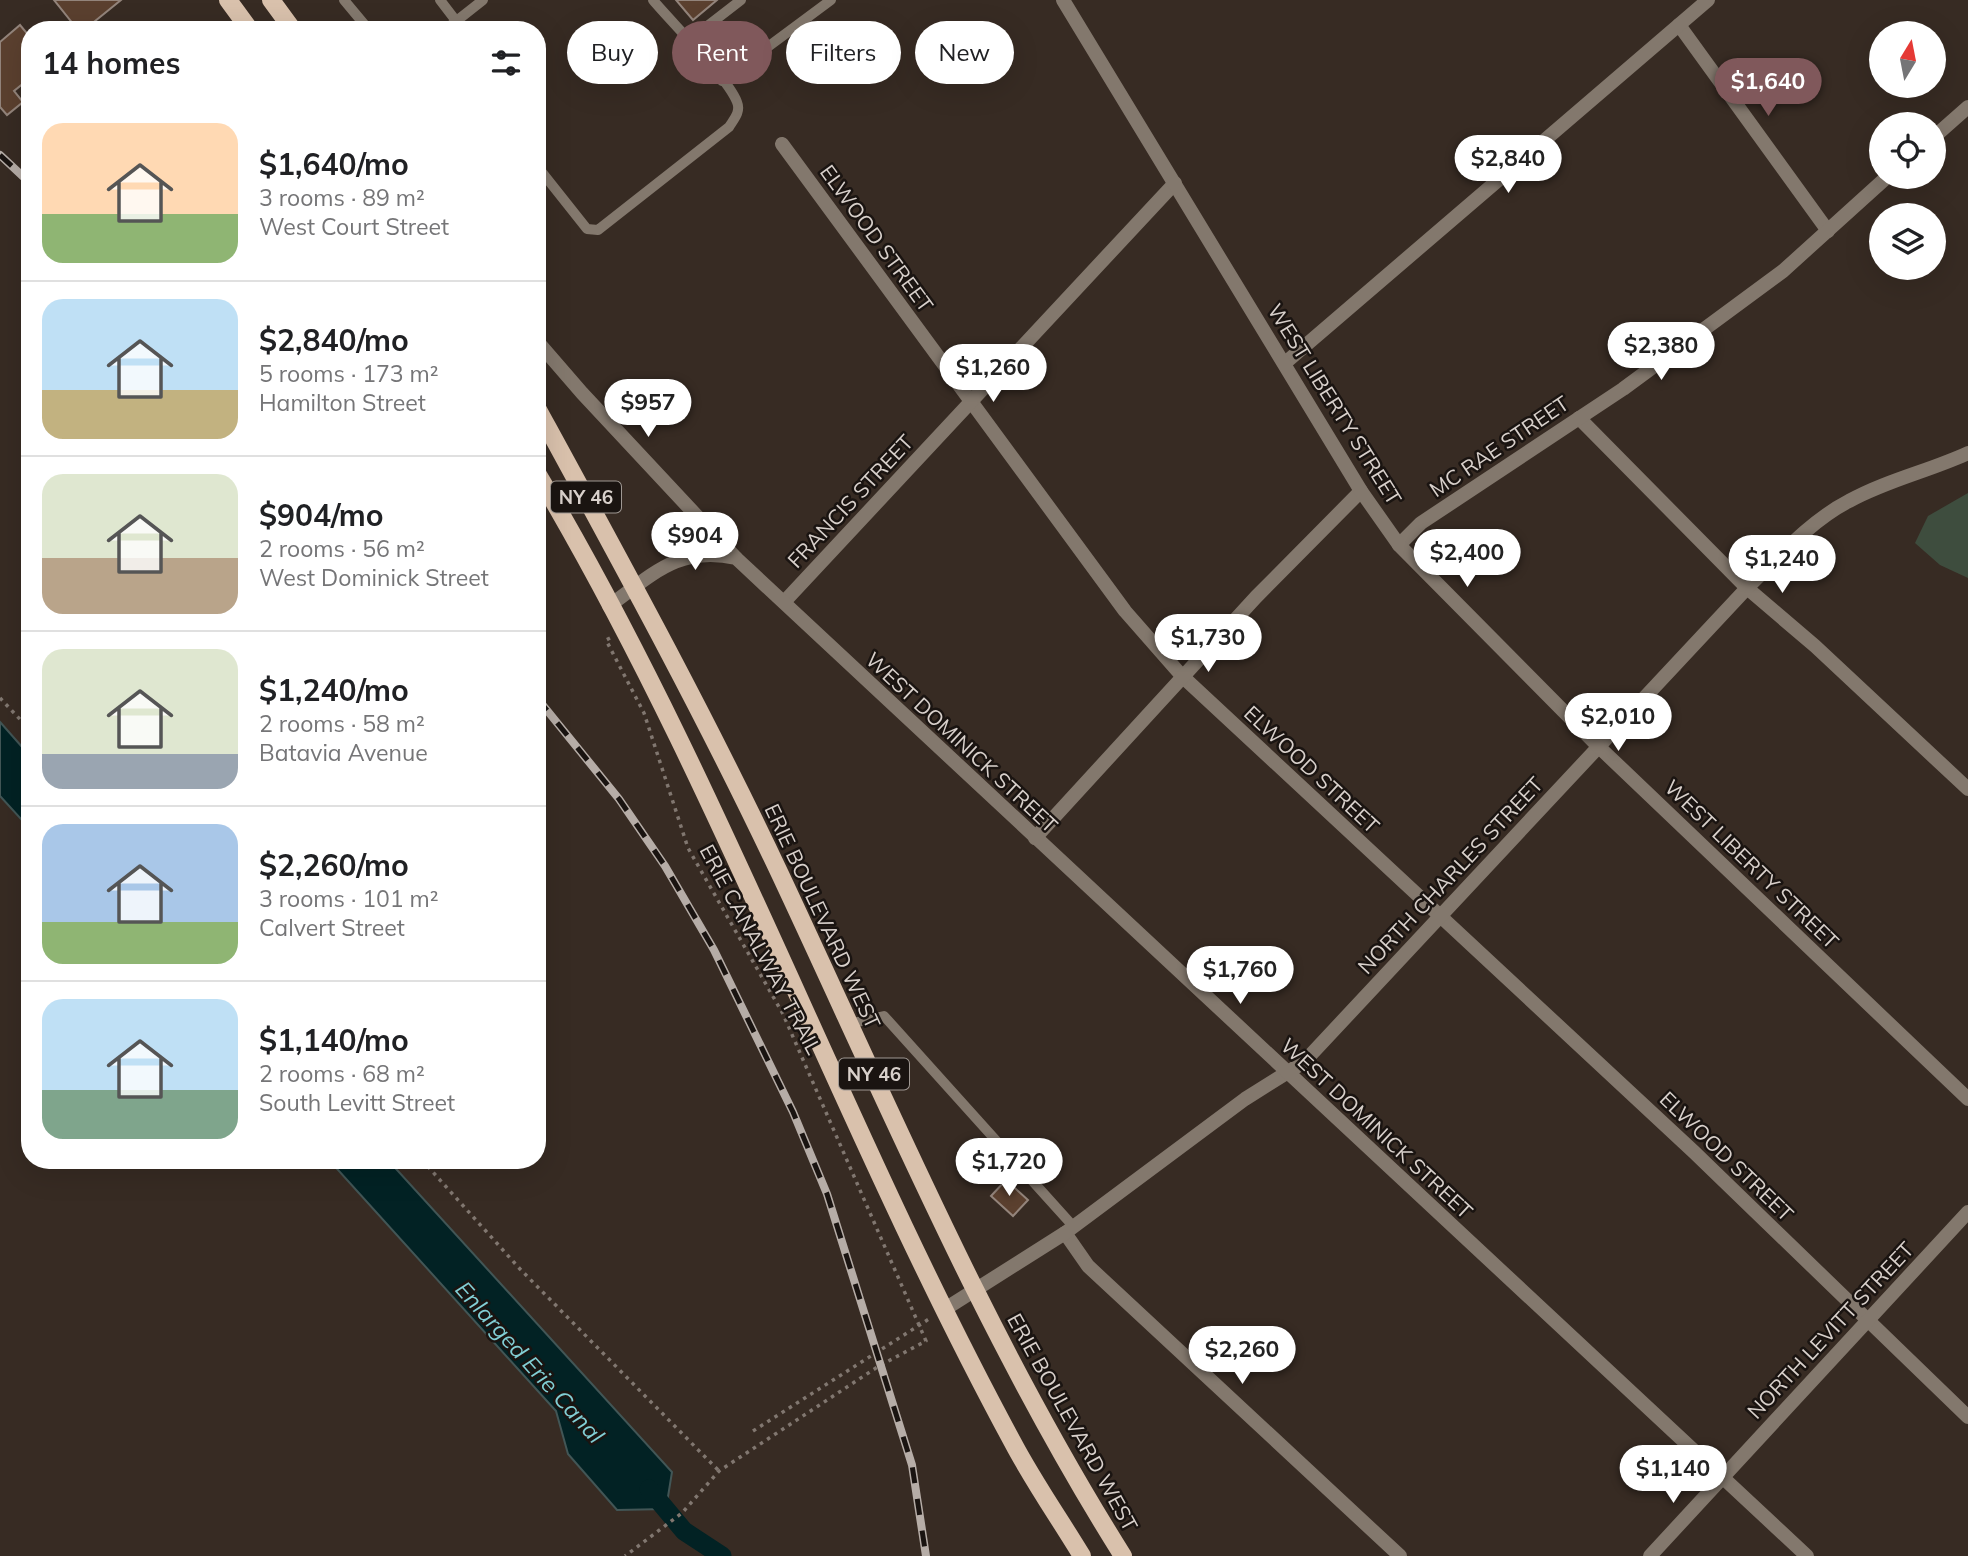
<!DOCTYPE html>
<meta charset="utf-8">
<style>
body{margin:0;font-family:Mulish,sans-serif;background:#f6f6f6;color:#202124;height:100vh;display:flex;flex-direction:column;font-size:26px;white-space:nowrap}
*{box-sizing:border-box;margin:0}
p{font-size:23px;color:#757577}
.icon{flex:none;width:38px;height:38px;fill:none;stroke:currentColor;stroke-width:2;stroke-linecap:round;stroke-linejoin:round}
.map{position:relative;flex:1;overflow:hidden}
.panel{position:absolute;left:21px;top:21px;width:525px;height:1148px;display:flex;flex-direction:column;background:#fff;border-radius:28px;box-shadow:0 7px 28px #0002}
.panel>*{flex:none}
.banner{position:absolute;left:567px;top:21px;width:665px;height:63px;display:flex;gap:14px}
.needle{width:46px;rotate:10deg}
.controls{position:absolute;left:1869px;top:21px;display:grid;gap:14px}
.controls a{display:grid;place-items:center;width:77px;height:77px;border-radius:50%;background:#fff;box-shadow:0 7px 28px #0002;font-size:35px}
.price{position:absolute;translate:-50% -60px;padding:0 16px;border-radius:24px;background:#fff;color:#222;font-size:23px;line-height:46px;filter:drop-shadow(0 2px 4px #0008)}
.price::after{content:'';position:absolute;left:50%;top:42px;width:21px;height:16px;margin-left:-10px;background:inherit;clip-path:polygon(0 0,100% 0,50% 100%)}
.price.selected{background:#80585b;color:#fff}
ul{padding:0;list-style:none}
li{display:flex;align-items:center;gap:21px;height:175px;padding:0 21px}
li+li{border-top:2px solid #e0e0e0}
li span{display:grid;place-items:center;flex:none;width:196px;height:140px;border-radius:21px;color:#555}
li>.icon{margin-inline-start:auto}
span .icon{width:84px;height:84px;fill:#fffc;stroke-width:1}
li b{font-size:30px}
h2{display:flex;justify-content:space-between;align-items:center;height:84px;padding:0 21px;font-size:30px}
.tag{padding:0 24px;border-radius:32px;background:#fff;box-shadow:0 7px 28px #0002;font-size:24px;line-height:63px}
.tag.selected{background:#80585b;color:#fff}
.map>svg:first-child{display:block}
.green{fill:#3e4d3e}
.water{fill:#022224;stroke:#425656;stroke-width:2}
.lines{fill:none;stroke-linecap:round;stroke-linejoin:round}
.canal{stroke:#022224;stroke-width:19}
.building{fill:#5b402f;stroke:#93847b;stroke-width:2}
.path{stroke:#817770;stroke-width:3.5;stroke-dasharray:3.5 5;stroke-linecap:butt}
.service{stroke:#83786d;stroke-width:10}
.minor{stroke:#83786d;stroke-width:14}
.tertiary{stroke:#83786d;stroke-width:14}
.primary{stroke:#d9c1ac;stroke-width:18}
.rail-casing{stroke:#b6ada7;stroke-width:8}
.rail{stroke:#1a1411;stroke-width:5;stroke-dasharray:16;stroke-linecap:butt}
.labels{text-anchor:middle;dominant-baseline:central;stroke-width:5;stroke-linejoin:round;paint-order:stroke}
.shield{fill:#1a1411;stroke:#9f9893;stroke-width:2}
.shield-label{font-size:19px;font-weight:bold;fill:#d8d0cb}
.street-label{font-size:21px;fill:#d8d0cb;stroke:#1a1411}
.water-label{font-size:23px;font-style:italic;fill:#81ced4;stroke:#1a1411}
</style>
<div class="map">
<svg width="1968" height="1556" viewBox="0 0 1968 1556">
<rect width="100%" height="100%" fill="#372b23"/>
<polygon class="green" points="1968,493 1968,578 1940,565 1915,543 1928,516"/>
<g class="water">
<polygon points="0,722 30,756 30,829 0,796"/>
<polygon points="329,1160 388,1160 672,1472 666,1509 617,1510 568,1454 556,1411"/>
</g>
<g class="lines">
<polyline class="canal" points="649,1489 684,1531 722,1556"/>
</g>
<g class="building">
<polygon points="54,0 121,0 84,30 78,30"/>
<polygon points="676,0 717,0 693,20"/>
<polygon points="20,25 30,37 30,78 14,91 23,102 7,115 0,107 0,42"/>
<polygon points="1006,1180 1028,1200 1013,1216 991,1196"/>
</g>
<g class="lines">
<g class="path">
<polyline points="610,638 606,640 644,713 688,848 783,1014 926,1341 879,1366 719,1471 682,1513 625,1556"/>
<polyline points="0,698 30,730"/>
<polyline points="422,1160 520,1269 719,1471"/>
<polyline points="753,1431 929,1319"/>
</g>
<g class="service">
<polyline points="344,0 369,30"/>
<polyline points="440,0 463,30"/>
<polyline points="445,30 483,0"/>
<polyline points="688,41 741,0"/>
<polyline points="722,81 831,0"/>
<path d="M537,166L587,229L598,230L729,127C734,119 741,112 737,102C728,78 672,23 653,0"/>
<polyline points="849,1024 884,1016 1073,1226"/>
</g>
<g class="minor">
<polyline points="1679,25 1828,231"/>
<polyline points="1934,137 1968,107"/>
<polyline points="782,144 1125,611 1182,676 1694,1152 1968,1417"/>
<polyline points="537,341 582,393 736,558"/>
<polyline points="1285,363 1708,0"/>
<polyline points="1579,418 1747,588 1815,646 1968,789"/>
<polyline points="1399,545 1421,523 1623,389 1783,271 1887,177"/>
<polyline points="785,601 1175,183"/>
<polyline points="1035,838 1256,597 1361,491"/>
<polyline points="1065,1233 1088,1266 1400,1556"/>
<path d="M945,1309L1065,1233L1245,1099L1304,1062L1747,588C1778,558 1810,521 1849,501C1887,480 1929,471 1968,453"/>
</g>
<g class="tertiary">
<polyline points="1063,0 1361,491 1399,545 1599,747 1968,1099"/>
<path d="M609,606C652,575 679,545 736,558L1807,1556"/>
<polyline points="1650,1556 1968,1212"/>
</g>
<g class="primary">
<polyline points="228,0 250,30"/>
<polyline points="271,0 293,30"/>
<path d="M537,408C621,562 705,715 780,874C888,1104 987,1340 1123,1556"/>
<path d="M537,473C721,782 841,1125 1012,1441C1033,1481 1059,1518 1082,1556"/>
</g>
<defs>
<g id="rail">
<polyline points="0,155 30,183"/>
<polyline points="537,698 619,799 665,866 714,950 793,1112 827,1194 912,1465 926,1556"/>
</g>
</defs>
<use href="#rail" class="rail-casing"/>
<use href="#rail" class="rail"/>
</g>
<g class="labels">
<g class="shield">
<rect x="551" y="481.5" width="70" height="31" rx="5"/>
<rect x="839" y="1058.5" width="70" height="31" rx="5"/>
</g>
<g class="shield-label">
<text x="586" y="497">NY 46</text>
<text x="874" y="1074">NY 46</text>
</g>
<g class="street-label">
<text transform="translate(877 238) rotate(54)">ELWOOD STREET</text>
<text transform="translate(1335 404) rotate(58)">WEST LIBERTY STREET</text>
<text transform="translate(1499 446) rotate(-34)">MC RAE STREET</text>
<text transform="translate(850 501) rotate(-47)">FRANCIS STREET</text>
<text transform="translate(962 742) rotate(43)">WEST DOMINICK STREET</text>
<text transform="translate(1312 769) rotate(43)">ELWOOD STREET</text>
<text transform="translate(1752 864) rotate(44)">WEST LIBERTY STREET</text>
<text transform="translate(1450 875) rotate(-47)">NORTH CHARLES STREET</text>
<text transform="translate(823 916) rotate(65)">ERIE BOULEVARD WEST</text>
<text transform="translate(761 949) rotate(62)">ERIE CANALWAY TRAIL</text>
<text transform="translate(1377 1128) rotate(43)">WEST DOMINICK STREET</text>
<text transform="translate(1727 1156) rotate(44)">ELWOOD STREET</text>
<text transform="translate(1830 1330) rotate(-47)">NORTH LEVITT STREET</text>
<text transform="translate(1073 1422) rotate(61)">ERIE BOULEVARD WEST</text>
</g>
<g class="water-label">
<text transform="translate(530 1362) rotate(48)">Enlarged Erie Canal</text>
</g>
</g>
</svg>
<div class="controls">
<a><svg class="needle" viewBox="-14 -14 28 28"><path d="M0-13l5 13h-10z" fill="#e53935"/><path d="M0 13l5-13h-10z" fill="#757577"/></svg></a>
<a><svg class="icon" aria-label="locate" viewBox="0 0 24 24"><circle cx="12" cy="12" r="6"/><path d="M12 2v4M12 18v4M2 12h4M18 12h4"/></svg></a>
<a><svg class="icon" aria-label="layers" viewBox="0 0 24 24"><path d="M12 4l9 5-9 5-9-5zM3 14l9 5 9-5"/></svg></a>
</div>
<b class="price selected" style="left:1768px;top:118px">$1,640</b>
<b class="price" style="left:1508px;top:195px">$2,840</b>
<b class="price" style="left:1661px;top:382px">$2,380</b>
<b class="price" style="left:993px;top:404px">$1,260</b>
<b class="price" style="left:648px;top:439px">$957</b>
<b class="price" style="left:695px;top:572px">$904</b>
<b class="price" style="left:1467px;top:589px">$2,400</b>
<b class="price" style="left:1782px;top:595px">$1,240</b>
<b class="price" style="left:1208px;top:674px">$1,730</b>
<b class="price" style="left:1618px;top:753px">$2,010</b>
<b class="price" style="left:1240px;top:1006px">$1,760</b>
<b class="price" style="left:1009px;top:1198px">$1,720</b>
<b class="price" style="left:1242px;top:1386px">$2,260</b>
<b class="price" style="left:1673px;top:1505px">$1,140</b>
<div class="banner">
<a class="tag">Buy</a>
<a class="tag selected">Rent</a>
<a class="tag">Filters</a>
<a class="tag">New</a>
</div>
<section class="panel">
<h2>14 homes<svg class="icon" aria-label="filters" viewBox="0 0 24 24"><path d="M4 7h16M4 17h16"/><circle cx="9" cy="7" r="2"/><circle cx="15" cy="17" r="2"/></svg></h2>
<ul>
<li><span style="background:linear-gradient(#ffd9b3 65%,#8fb573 0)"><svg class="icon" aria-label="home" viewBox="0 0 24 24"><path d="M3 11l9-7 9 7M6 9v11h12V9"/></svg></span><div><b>$1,640/mo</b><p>3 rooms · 89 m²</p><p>West Court Street</p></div></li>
<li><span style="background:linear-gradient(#bfe0f5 65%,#c2b280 0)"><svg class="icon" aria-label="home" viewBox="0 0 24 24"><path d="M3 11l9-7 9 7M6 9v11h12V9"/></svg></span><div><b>$2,840/mo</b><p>5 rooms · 173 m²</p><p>Hamilton Street</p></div></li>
<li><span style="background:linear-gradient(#dfe7d0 60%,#b9a48a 0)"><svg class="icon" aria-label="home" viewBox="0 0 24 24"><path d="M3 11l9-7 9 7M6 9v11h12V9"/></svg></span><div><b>$904/mo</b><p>2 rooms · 56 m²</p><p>West Dominick Street</p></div></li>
<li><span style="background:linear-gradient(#dfe7d0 75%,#9aa5b1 0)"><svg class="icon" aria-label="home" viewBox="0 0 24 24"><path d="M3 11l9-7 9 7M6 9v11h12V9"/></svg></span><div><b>$1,240/mo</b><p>2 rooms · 58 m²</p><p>Batavia Avenue</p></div></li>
<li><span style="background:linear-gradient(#a9c7e8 70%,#8fb573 0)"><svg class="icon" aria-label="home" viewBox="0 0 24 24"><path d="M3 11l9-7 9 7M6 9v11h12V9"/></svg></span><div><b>$2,260/mo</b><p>3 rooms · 101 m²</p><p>Calvert Street</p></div></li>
<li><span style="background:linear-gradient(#bfe0f5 65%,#7fa58c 0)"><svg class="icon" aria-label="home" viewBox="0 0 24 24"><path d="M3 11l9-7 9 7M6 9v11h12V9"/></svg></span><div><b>$1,140/mo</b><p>2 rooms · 68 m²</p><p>South Levitt Street</p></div></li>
</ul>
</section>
</div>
